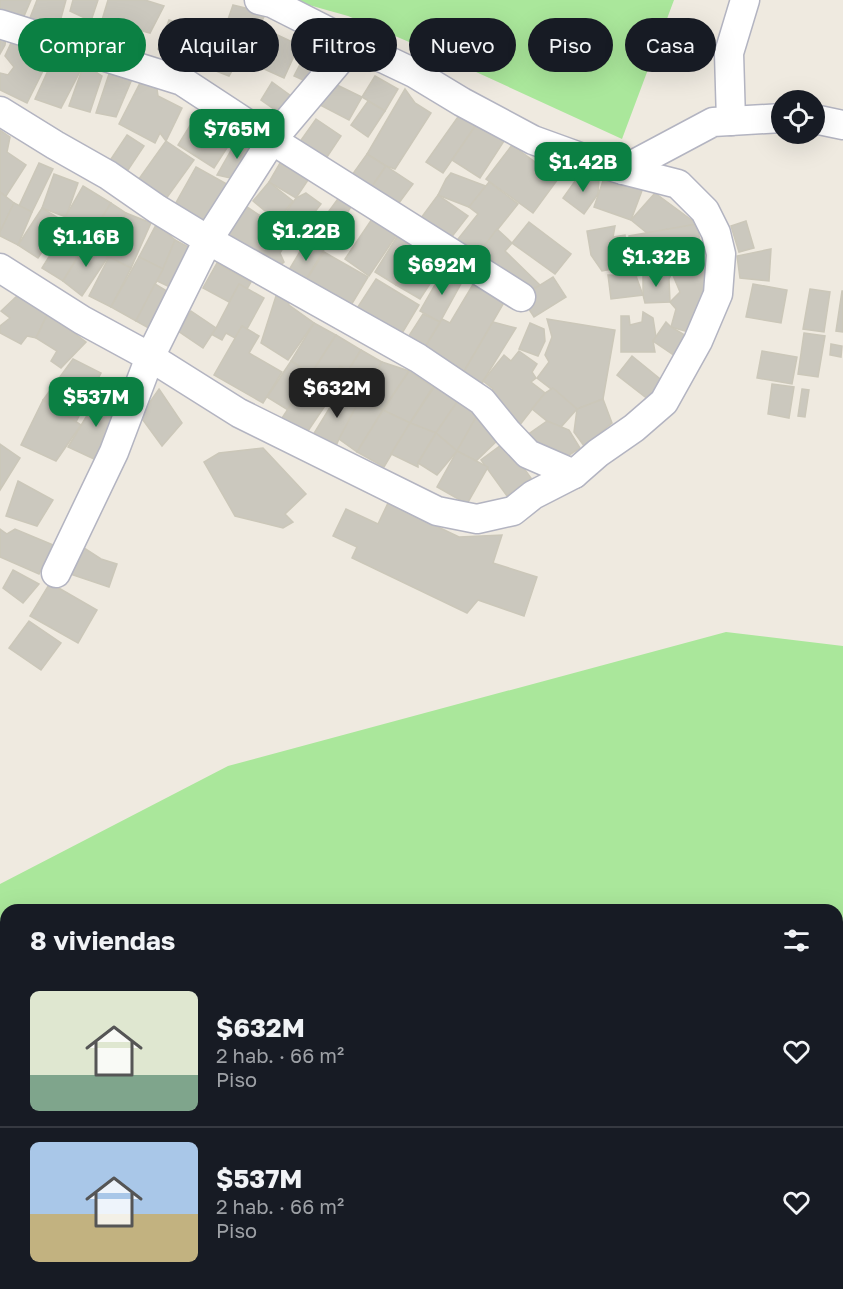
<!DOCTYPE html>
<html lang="es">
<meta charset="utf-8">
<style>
body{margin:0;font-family:"Golos Text",sans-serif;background:#242831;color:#f1f3f6;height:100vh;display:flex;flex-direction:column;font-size:22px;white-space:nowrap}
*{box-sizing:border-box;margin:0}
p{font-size:20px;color:#9ea1a6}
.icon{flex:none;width:33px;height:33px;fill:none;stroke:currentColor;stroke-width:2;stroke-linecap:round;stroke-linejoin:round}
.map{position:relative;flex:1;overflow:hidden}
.side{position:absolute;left:0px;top:904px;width:843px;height:386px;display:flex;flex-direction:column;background:#171b24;border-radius:18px 18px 0 0;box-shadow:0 6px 24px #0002}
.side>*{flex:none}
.banner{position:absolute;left:18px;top:18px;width:807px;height:54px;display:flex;gap:12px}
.fabs{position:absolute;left:771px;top:90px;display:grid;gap:12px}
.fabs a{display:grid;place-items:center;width:54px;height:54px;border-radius:50%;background:#171b24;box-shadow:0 6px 24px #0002;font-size:30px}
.price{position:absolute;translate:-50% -51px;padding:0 14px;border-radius:12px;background:#0b8043;color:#fff;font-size:20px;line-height:39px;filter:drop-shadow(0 2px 3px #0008)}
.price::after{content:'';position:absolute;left:50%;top:36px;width:18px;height:14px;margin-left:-9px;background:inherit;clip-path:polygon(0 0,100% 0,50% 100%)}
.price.on{background:#222;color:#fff}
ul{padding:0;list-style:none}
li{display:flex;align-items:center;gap:18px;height:150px;padding:0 30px}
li+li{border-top:2px solid #363941}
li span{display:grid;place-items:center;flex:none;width:168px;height:120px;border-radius:9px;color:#555}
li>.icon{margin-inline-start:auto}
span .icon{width:72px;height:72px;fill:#fffc;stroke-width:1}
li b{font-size:26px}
h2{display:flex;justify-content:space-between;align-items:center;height:72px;padding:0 30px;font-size:26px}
.pill{padding:0 21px;border-radius:27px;background:#171b24;box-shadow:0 6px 24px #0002;font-size:21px;line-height:54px}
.pill.on{background:#0b8043;color:#fff}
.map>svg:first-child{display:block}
.green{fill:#aae79b}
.building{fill:#cbc8be;stroke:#cbc7b9;stroke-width:1.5}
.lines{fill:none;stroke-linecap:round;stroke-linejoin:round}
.minor-casing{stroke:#b3b4c1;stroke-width:31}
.minor{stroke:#fff;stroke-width:28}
</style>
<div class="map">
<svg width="843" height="1289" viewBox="0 0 843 1289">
<rect width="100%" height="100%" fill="#efeae0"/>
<g class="green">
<polygon points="291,0 674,0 622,139 428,50 348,16"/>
<polygon points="726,632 843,646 843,1289 294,1289 279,1284 837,1284 837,910 6,910 6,1192 0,1190 0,884 228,766"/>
</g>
<g class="building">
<polygon points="0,0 31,0 21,23 0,16"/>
<polygon points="37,0 66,0 58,29 28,23"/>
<polygon points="73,0 98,0 91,21 70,11"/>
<polygon points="108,0 145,0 164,6 150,33 102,20"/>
<polygon points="233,5 266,13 252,40 225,28"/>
<polygon points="169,20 203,30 185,60 158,49"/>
<polygon points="269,31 299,45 284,78 253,64"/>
<polygon points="0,33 6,36 5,45 0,54"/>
<polygon points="220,34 245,48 229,76 203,66"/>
<polygon points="12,41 50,57 27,103 0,90 0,73 8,75 14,67 5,56"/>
<polygon points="308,49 327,59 314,85 294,76"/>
<polygon points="56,53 84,64 61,108 35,99"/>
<polygon points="84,64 102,76 90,112 69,106"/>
<polygon points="109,74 132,79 116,117 96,113"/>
<polygon points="375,76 398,89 385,111 362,97"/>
<polygon points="141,81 157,89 158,96 182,108 166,141 160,133 155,143 119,124"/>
<polygon points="272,82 291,96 278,112 261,100"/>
<polygon points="333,83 362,97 349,120 320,105"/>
<polygon points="405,89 415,103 431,113 395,169 386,166 367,154"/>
<polygon points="368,101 385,111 368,137 351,125"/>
<polygon points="199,111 236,134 214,168 178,145"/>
<polygon points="460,114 476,125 443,173 426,162"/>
<polygon points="316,119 341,136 325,160 299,143"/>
<polygon points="476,125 504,141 480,178 452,160"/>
<polygon points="0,130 10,137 7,152 26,165 6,196 0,192"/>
<polygon points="127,135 144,146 126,173 109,162"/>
<polygon points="238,138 257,149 239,180 217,175"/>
<polygon points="166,141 194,160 163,203 136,183"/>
<polygon points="512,145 558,179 533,213 486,179"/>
<polygon points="367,154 386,166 371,188 352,175"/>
<polygon points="39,163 53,169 32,212 19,206"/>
<polygon points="280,163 308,180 296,198 269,182"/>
<polygon points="386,166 413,184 396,207 371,188"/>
<polygon points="196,167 234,188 211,229 173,208"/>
<polygon points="451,173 486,186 469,207 438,195 446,179"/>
<polygon points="54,174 78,183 66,217 42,208"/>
<polygon points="580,174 599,179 598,194 584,214 563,198"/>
<polygon points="605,175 643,188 631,220 594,207"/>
<polygon points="269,182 293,201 277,221 253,201"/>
<polygon points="489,182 518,204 474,259 454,244 478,214 469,207"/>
<polygon points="83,186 111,203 89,239 63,221"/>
<polygon points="0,192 14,203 0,232"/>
<polygon points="306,193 321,204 294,239 282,235 276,226 296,198"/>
<polygon points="655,193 697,224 647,233 631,220"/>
<polygon points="438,195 468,216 447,243 418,222"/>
<polygon points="340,196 352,205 334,235 318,226"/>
<polygon points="14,203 32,212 18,245 0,236 0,232"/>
<polygon points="111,203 126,213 108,257 89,239"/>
<polygon points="244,205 276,226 287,241 280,253 284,262 274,271 222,237"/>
<polygon points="42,208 63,221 38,258 18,245"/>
<polygon points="126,213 151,223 131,268 108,257"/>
<polygon points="374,216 398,233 369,276 345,259"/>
<polygon points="746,221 754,248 739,252 731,226"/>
<polygon points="529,222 571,254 555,274 512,243"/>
<polygon points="157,223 175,240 163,269 139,257"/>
<polygon points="697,224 704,264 636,276 629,266 629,236"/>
<polygon points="68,226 89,239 63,281 42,268"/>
<polygon points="615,226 613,237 625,235 629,266 602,271 591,255 587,231"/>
<polygon points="497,229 512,243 505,251 540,285 524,294 474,259"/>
<polygon points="400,232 419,249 396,285 375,272"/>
<polygon points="308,238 325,248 303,285 286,275"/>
<polygon points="89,239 108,257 82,296 63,281"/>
<polygon points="175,240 196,251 176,290 155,280 163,269"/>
<polygon points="419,249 443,264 420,299 396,285"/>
<polygon points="771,249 769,281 740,278 737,256"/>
<polygon points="324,252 368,277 347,312 303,285"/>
<polygon points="109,257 131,268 111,307 89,296"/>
<polygon points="139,257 163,269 136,321 111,307"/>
<polygon points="217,263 251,282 247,289 239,284 229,302 203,288"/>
<polygon points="704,264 712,290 699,335 671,327 676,309 670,302 680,292 672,273"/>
<polygon points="444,269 463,280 440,322 420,311"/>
<polygon points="672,273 669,279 670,302 645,303 643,295 643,274"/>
<polygon points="608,275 636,276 643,295 611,299"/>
<polygon points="553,277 566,297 534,317 521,297"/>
<polygon points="376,279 419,305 398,340 354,313"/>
<polygon points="475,281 506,299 462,375 422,352 442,319 450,323"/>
<polygon points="155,284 175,296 154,331 136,321"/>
<polygon points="239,284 264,298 247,329 242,326 235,338 226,333 222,340 211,334 216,328"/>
<polygon points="753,284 787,290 781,323 746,317"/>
<polygon points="810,289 830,292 824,332 803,329"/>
<polygon points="842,291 843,291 843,332 836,331"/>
<polygon points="17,296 48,313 36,338 27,336 21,344 0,333 0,326 10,318 1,311"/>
<polygon points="276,296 288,300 289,305 314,323 288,360 261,343"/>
<polygon points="191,311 216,328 203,348 178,331"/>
<polygon points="643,312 653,318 656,337 653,341 655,352 621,352 621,316 629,316 630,325 642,322"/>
<polygon points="48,313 86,342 61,368 51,361 57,351 36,338"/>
<polygon points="423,314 440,322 422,352 405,342"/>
<polygon points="547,319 615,330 603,399 577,409 537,378 549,362 545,355 552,337"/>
<polygon points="493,322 516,328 483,381 482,387 462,375"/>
<polygon points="666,322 671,327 688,337 675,356 653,341"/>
<polygon points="314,323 336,335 311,374 291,361"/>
<polygon points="530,323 544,329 545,341 538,356 519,349"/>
<polygon points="242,326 259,336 249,353 282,372 263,403 214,375"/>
<polygon points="804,333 825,336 818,377 798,374"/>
<polygon points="336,335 361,350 348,371 340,366 329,385 311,374"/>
<polygon points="831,344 842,346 841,357 830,355"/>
<polygon points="361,350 382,362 358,403 336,389 341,382 333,377 340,366 348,371"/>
<polygon points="519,351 537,364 532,372 536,378 531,382 545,393 519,426 485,400 493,389 483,381 504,355 511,361"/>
<polygon points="762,351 797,357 792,384 757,378"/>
<polygon points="632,356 664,382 649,400 617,375"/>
<polygon points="73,359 101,373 76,422 43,400"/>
<polygon points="291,361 311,374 288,410 267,397"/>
<polygon points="382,362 409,371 383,410 358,403"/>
<polygon points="409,371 433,387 410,423 383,410"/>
<polygon points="311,374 329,385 333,377 341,382 306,434 282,418"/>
<polygon points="436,384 459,399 436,433 410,423"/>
<polygon points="772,384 794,387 789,418 768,414"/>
<polygon points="553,388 577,409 561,427 547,421 532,409 545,393"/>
<polygon points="159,389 182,423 162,446 140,416"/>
<polygon points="802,389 809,390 805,417 798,416"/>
<polygon points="340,391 362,404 339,439 335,448 313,435"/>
<polygon points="97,399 124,408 94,459 68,447"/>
<polygon points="459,399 479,412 457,451 436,433"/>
<polygon points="603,399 612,423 584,446 574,432 577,409"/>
<polygon points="43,400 81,425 56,461 21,445"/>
<polygon points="358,403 383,410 357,452 339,439"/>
<polygon points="383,410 410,423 384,467 357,452"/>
<polygon points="479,412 502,436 476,461 457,451"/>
<polygon points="547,421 569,430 580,448 560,461 527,435"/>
<polygon points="410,423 436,433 418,463 418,467 391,454"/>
<polygon points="436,433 457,451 437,475 418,463"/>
<polygon points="505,442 531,478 507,496 481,460"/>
<polygon points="0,444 20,458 0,490"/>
<polygon points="263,448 306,494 285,514 293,522 283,528 235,516 204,462 219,453"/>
<polygon points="457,451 488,467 467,504 437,487"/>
<polygon points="18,481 53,500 37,526 6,516"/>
<polygon points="388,503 459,537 502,535 493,563 537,577 524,616 478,600 467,613 352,558 357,547 333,536 346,509 378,524"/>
<polygon points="0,529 7,534 15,529 53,545 39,574 0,557"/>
<polygon points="84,548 101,559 117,564 109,587 64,572"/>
<polygon points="13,570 39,584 23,603 3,588"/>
<polygon points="50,583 97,610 78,643 30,616"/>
<polygon points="29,621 61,643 41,670 9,648"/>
</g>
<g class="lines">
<defs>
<g id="minor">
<polyline points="0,24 182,81 272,140 521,297"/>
<polyline points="0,111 55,145 108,175 157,209 208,240 418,358 482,401 508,433 528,454 574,474"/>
<polyline points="814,119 843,125"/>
<polyline points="731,121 729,53 745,0"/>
<polyline points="623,170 713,122 782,118"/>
<polyline points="0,268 82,320 150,357 239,413 437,511 477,519 513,511 533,495 574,474 598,453 634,428 664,402 698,341 718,294 721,254 716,233 705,211 678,184 623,170 580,157 533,140 462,102 414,73 353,44 272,3 259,0"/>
<polyline points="56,573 114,452 150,357 208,240 272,140 353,44"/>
</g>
</defs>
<use href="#minor" class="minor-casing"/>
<use href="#minor" class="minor"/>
</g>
</svg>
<div class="fabs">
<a><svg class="icon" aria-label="locate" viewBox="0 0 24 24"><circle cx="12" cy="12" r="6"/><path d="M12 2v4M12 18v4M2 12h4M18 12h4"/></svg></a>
</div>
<b class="price" style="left:237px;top:160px">$765M</b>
<b class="price" style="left:583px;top:193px">$1.42B</b>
<b class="price" style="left:306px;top:262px">$1.22B</b>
<b class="price" style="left:86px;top:268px">$1.16B</b>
<b class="price" style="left:656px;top:288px">$1.32B</b>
<b class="price" style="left:442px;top:296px">$692M</b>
<b class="price on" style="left:337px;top:419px">$632M</b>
<b class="price" style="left:96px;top:428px">$537M</b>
<div class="banner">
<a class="pill on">Comprar</a>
<a class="pill">Alquilar</a>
<a class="pill">Filtros</a>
<a class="pill">Nuevo</a>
<a class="pill">Piso</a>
<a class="pill">Casa</a>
</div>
<section class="side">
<h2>8 viviendas<svg class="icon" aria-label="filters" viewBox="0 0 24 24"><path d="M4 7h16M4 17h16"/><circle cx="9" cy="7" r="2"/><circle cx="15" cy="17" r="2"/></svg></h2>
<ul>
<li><span style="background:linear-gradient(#dfe7d0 70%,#7fa58c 0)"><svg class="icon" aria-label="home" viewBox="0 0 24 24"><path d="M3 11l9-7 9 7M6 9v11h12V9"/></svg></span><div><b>$632M</b><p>2 hab. · 66 m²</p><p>Piso</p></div><svg class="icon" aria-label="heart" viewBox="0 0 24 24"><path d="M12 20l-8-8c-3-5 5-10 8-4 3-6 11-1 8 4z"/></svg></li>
<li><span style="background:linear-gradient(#a9c7e8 60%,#c2b280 0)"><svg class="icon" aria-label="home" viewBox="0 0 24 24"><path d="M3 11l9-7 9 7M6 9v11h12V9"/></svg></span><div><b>$537M</b><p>2 hab. · 66 m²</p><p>Piso</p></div><svg class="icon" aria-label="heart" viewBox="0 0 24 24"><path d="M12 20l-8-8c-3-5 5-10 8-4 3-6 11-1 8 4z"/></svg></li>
</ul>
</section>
</div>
